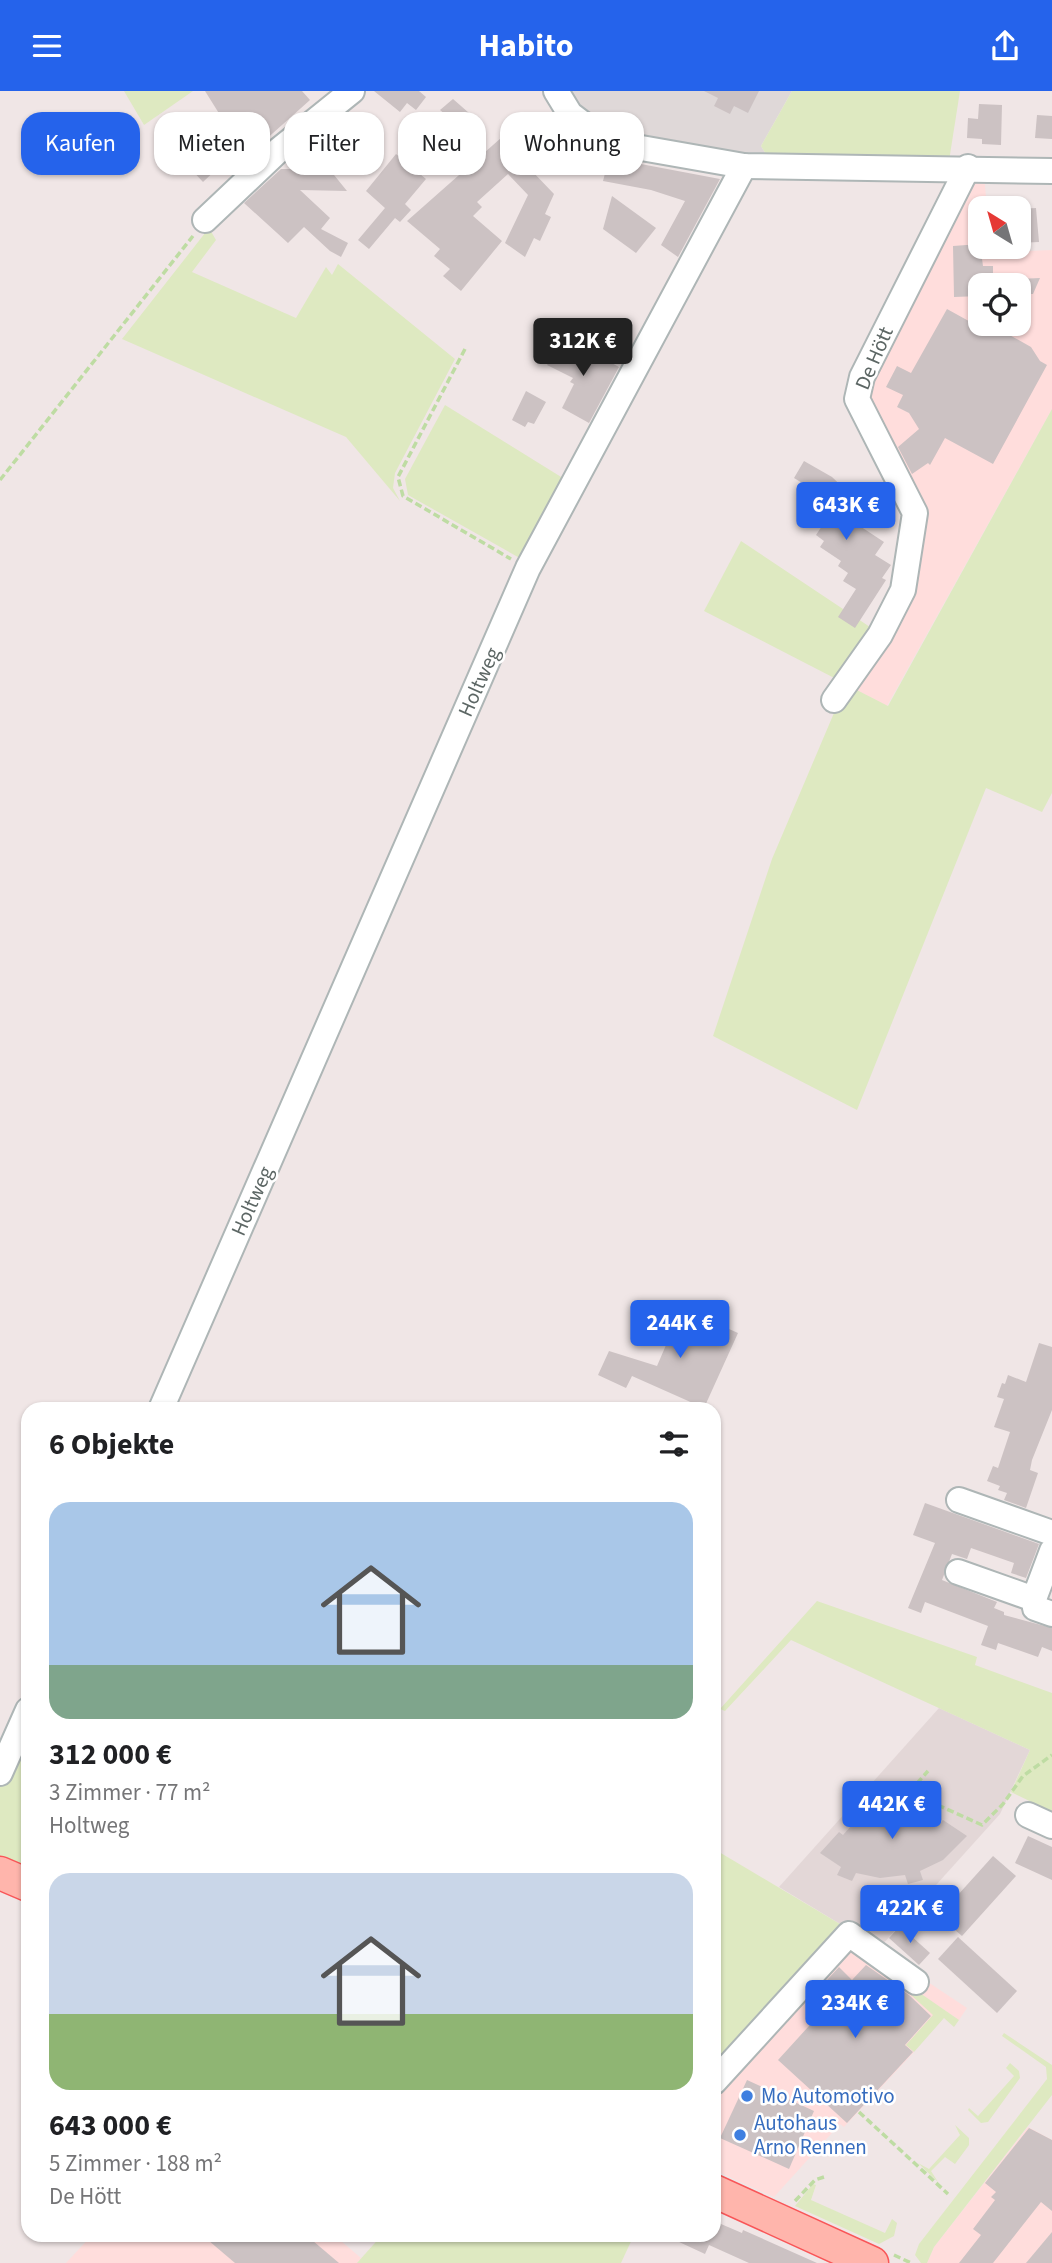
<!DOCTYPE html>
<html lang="de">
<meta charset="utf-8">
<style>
body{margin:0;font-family:"Source Sans 3",sans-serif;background:#f6f6f6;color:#202124;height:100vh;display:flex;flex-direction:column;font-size:26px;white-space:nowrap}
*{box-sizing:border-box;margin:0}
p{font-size:23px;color:#757577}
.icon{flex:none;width:38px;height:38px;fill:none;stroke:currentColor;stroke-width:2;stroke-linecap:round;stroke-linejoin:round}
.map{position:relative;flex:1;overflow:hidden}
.panel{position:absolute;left:21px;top:1311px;width:700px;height:840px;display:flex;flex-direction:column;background:#fff;border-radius:21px;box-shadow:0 2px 5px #0004}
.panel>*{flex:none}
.banner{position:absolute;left:21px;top:21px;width:700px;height:63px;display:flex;gap:14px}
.needle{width:46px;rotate:323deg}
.buttons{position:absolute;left:968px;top:105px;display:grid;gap:14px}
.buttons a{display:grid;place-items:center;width:63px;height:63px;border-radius:14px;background:#fff;box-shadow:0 2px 5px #0004;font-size:35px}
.price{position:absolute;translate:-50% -60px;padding:0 16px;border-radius:7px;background:#2563eb;color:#fff;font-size:23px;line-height:46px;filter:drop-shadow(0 2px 4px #0008)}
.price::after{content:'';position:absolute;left:50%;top:42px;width:21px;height:16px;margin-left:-10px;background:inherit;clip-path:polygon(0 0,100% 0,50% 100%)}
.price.on{background:#222;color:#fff}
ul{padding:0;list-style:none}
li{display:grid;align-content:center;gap:14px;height:371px;padding:0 28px}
li span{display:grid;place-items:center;height:217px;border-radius:21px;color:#555}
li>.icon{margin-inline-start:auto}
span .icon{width:126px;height:126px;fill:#fffc;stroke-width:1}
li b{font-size:30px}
h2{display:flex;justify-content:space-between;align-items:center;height:84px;padding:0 28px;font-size:30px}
.tag{padding:0 24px;border-radius:21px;background:#fff;box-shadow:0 2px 5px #0004;font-size:24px;line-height:63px}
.tag.on{background:#2563eb;color:#fff}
header{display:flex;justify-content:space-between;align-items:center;height:91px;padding:0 28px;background:#2563eb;color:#fff;font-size:32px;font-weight:700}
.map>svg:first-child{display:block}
.commercial{fill:#ffdddc;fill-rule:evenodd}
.industrial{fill:#dfd8d8}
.education{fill:#e3d7d7}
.green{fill:#dee9c1}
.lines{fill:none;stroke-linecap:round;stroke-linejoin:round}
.stream{stroke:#a7ffe5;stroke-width:5}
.building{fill:#ccc2c3}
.minor-casing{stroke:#aeb6b6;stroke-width:28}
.major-casing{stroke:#f95658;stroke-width:35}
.path{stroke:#bedca3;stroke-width:3.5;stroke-dasharray:7 3.5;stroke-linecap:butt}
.minor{stroke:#fff;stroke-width:24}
.major{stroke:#ffb5ac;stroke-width:32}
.shop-dot{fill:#3f7fe0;stroke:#fff;stroke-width:2.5}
.labels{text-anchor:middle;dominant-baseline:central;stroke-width:5;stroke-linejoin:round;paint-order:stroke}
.street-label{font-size:21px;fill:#5d6765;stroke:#fff}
.shop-label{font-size:21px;fill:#366cbe;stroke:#fff;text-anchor:start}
</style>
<header><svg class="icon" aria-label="menu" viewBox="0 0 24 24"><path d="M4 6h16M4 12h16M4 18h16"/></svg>Habito<svg class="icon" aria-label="share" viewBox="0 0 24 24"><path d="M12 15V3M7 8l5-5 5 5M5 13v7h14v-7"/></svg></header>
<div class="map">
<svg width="1052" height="2172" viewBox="0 0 1052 2172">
<rect width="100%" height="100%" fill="#f0e6e6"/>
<g class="commercial">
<path d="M984,84L987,117H980V156H995L1001,161L1052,159V318L887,615L851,596L922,428L894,372L866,297L967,94ZM980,194H1018V233H980Z"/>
<polygon points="845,1836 967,1917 959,1929 881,1876 934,1924 907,1954 914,1961 844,2036 840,2033 774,2106 714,2079 714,1977"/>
<polygon points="1028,2036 1052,2049 1052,2172 927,2172 934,2156"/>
<polygon points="92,2144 334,2144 361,2167 357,2172 66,2172"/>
</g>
<polygon class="industrial" points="564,0 792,0 761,55 767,65 740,65 603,42"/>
<polygon class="education" points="939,1617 1030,1659 1000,1723 882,1854 850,1839 779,1796"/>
<g class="green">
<polygon points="124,0 193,0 144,34"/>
<polygon points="792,0 960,0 949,70 767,65 761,55"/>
<polygon points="209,137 216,149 192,181 296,227 326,176 332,184 338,173 455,268 395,382 393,397 400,410 346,346 122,248"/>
<polygon points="445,314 566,389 525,470 408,404 405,388"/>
<polygon points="1052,318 1052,702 1042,721 986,697 857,1019 713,945 772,768 834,622 851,596 888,615"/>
<polygon points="741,450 876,540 842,591 704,520"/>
<polygon points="817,1510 977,1566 975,1574 1052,1602 1052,1726 1038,1722 1040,1715 1011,1701 1030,1659 791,1549 725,1620 720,1618"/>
<polygon points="28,1631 28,1782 0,1770 0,1691"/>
<polygon points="714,1758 845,1836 714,1977"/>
<polygon points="875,1871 959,1929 954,1936 944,1927 914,1961 906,1954 933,1924"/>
<polygon points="1004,1942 1052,1974 1052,2004 934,2156 927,2172 921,2172 915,2164 919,2153 1047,1988 1046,1976 1002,1945"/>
<polygon points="1010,1972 1019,1980 1020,1987 988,2031 981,2032 968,2019 969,2017 978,2025 1014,1985 1006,1977"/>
<polygon points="955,2034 969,2047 969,2054 955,2073 945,2066 931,2080 938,2091 918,2072 929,2078 960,2044"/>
<polygon points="813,2093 816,2094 811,2109 885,2142 892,2128 897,2132 894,2145 879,2153 795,2115"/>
<polygon points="382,2144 634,2144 621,2172 357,2172"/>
</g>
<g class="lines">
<polyline class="stream" points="560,28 570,47 570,54 561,60"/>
</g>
<g class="building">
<polygon points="205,0 302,0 310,9 236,75 220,75 203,91 188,75 225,32"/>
<polygon points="374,0 419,0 426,6 416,19 407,12 400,21"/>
<polygon points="704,0 759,0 748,22 734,15 730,23 714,15 718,7"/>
<polygon points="453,8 477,29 467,41 440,19"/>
<polygon points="979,13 1002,14 1001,54 982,53 982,48 967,47 968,27 978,28"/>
<polygon points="1037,24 1052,25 1052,48 1035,47"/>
<polygon points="518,32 547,65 531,79 554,103 545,123 551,126 540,150 534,147 525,166 505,152 528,104 508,83 477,111 482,116 473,125 502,150 461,200 443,185 450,178 434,165 440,158 407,130"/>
<polygon points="320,53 328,61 336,53 346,63 330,79 347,100 300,99 330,127 321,138 348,152 341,166 330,160 304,136 288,152 244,112 281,78 294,78"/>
<polygon points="396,63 426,88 405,113 411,119 400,131 395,127 369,158 358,149 385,117 366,100"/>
<polygon points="609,67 720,88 678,166 661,154 685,110 651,99 603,90"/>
<polygon points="612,105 656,137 636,162 603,138"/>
<polygon points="1036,117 1039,151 1018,152 1018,118"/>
<polygon points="980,153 983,175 993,175 993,194 980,194 980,205 954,206 953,155"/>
<polygon points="1040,187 1033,203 1018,203 1018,188"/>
<polygon points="947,218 994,244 997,237 1031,256 1040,270 1047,274 993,373 945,347 930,374 928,372 912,383 898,356 919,338 909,322 897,316 903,304 886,296 897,275 911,282"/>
<polygon points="564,246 619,276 589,332 562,317 574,293 570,291 573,287 547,274"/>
<polygon points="526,300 546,311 534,333 528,331 525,336 512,329"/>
<polygon points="804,370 832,386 854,407 840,422 884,451 875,464 891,474 882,487 886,489 855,537 838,526 856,498 843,490 848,482 838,475 841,470 820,456 824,450 816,444 828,426 818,418 823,412 801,399 804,393 794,387"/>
<polygon points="682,1217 738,1242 704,1317 632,1285 626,1297 598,1284 609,1260 657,1275"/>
<polygon points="1039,1252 1052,1256 1052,1319 1032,1369 1030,1379 1038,1382 1026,1417 1004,1409 1007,1402 998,1399 1000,1395 987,1390 993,1375 998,1377 1010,1341 994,1336 1004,1308 997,1306 1002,1292 1005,1293 1008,1284 1026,1291"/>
<polygon points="925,1412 1039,1453 1026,1487 1011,1482 1014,1472 971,1457 967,1468 952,1463 942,1489 997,1511 994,1517 1004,1521 1004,1524 1052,1537 1052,1560 1042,1556 1038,1566 998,1552 996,1559 981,1554 988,1535 925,1511 921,1522 908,1517 935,1452 913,1444"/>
<polygon points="886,1696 939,1733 943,1729 967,1745 943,1769 920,1780 923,1789 908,1793 905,1784 880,1787 856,1782 852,1790 837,1784 841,1776 820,1762 839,1741 843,1744"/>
<polygon points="1028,1745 1052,1756 1052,1789 1015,1772"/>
<polygon points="993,1765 1016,1785 962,1845 939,1825"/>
<polygon points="900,1835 930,1862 919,1874 889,1847"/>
<polygon points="958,1846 1017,1900 997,1922 938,1868"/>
<polygon points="866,1874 909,1904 931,1925 905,1954 913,1961 847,2032 778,1969 829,1913 816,1901 839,1876 852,1889"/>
<polygon points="747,1989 814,2020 789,2078 720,2047"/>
<polygon points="1029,2037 1052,2049 1052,2120 1041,2111 993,2172 959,2172 981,2144 973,2138 995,2109 991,2106 996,2101 985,2092"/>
<polygon points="714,2130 742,2142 743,2139 817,2172 749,2172 709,2154 705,2163 664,2144 714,2144"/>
<polygon points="1052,2141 1052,2172 1026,2172"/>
<polygon points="202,2144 306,2144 339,2172 235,2172"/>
</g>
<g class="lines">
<defs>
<g id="minor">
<polyline points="556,0 570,23 607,51 744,75 1052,80"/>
<polyline points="205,129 280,58 352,0"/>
<polyline points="834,609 880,544 903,499 915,422 857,308 862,286 968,76"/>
<polyline points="161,1318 528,477 744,75"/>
<polyline points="959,1409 1052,1442"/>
<polyline points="958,1481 1034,1508 1052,1460"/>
<polyline points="1034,1508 1035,1517 1052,1523"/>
<polyline points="0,1682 28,1619"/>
<polyline points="1028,1724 1052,1735"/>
<polyline points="714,1991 849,1843 916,1891"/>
</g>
<g id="major">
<polyline points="0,1782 28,1794"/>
<polyline points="714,2100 872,2172"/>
</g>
</defs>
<use href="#minor" class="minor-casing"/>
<use href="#major" class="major-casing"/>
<g class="path">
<polyline points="465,258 398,386 403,405 511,468"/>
<polyline points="0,389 193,145"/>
<polyline points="909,1701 982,1734 1003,1713 1023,1685 1052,1664"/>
<polyline points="903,1708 928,1680"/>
<polyline points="859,2021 948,2103"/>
<polyline points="795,2110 815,2089 824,2086"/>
<polyline points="894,2164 911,2172"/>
</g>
<use href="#minor" class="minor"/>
<use href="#major" class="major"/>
</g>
<g class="shop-dot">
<circle cx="747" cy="2005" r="7"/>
<circle cx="740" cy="2044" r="7"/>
</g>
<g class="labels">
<g class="street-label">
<text transform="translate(874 267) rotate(-67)">De Hött</text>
<text transform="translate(479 591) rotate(-66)">Holtweg</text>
<text transform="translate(252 1110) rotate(-66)">Holtweg</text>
</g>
<g class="shop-label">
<text x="761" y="2005">Mo Automotivo</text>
<text x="754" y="2032">Autohaus<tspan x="754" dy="24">Arno Rennen</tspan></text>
</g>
</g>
</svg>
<div class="buttons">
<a><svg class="needle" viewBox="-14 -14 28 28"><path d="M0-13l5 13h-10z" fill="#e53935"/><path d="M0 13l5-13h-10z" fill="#757577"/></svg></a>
<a><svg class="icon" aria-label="locate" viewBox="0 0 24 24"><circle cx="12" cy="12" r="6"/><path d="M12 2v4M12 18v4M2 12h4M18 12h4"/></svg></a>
</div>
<b class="price on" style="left:583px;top:287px">312K €</b>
<b class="price" style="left:846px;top:451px">643K €</b>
<b class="price" style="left:680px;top:1269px">244K €</b>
<b class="price" style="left:892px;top:1750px">442K €</b>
<b class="price" style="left:910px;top:1854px">422K €</b>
<b class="price" style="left:855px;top:1949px">234K €</b>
<div class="banner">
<a class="tag on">Kaufen</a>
<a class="tag">Mieten</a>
<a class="tag">Filter</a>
<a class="tag">Neu</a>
<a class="tag">Wohnung</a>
</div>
<section class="panel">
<h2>6 Objekte<svg class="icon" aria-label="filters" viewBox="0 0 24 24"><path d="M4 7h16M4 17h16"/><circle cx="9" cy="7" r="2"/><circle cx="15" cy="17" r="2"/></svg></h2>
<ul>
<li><span style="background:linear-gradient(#a9c7e8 75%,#7fa58c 0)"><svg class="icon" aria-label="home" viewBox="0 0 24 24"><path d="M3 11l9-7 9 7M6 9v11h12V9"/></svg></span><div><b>312 000 €</b><p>3 Zimmer · 77 m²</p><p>Holtweg</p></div></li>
<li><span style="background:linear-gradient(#c9d6e8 65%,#8fb573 0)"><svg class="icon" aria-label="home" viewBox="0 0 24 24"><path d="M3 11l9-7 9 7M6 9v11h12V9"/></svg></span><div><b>643 000 €</b><p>5 Zimmer · 188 m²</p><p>De Hött</p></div></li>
</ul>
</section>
</div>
